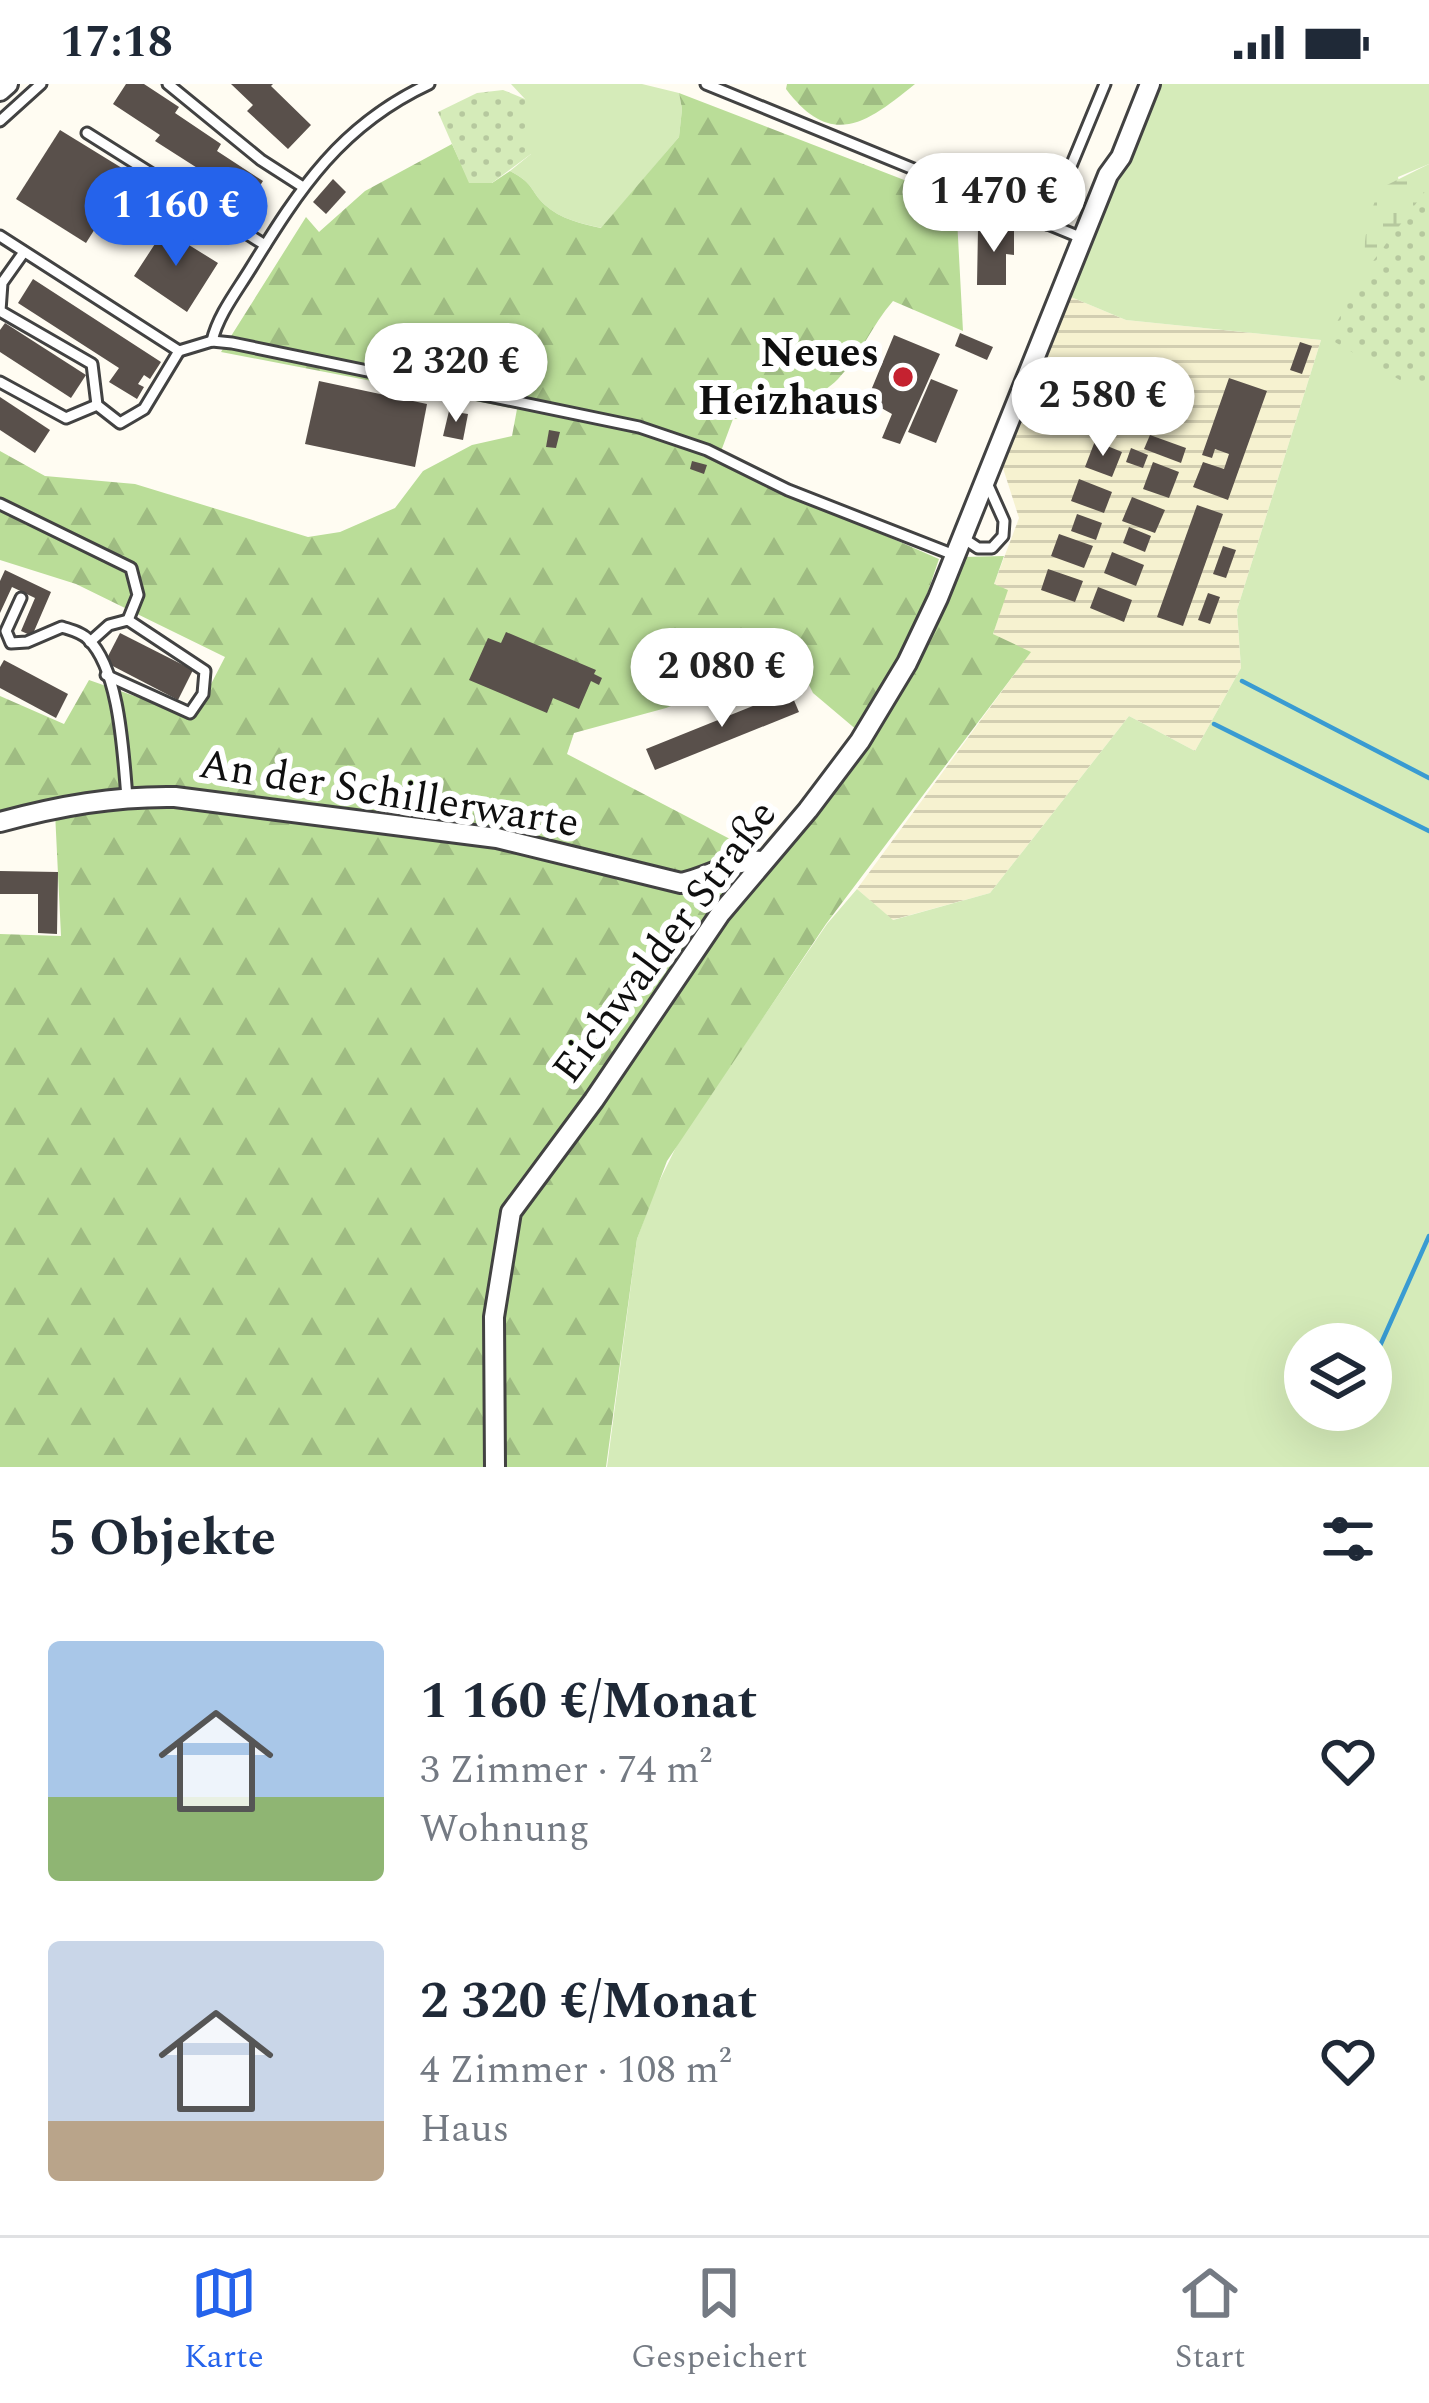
<!DOCTYPE html>
<html lang="de">
<meta charset="utf-8">
<style>
body{margin:0;font-family:Spectral,serif;background:#f2f2f3;color:#1f2937;height:100vh;display:flex;flex-direction:column;font-size:45px;white-space:nowrap}
*{box-sizing:border-box;margin:0}
p{font-size:39px;color:#747a83}
.icon{flex:none;width:66px;height:66px;fill:none;stroke:currentColor;stroke-width:2;stroke-linecap:round;stroke-linejoin:round}
.map{position:relative;height:1383px;overflow:hidden}
.drawer{display:flex;flex-direction:column;background:#fff;flex:1}
.drawer>*{flex:none}
.controls{position:absolute;left:1284px;top:1239px;display:grid;gap:24px}
.controls a{display:grid;place-items:center;width:108px;height:108px;border-radius:50%;background:#fff;box-shadow:0 12px 48px #0002;font-size:60px}
.price{position:absolute;translate:-50% -102px;padding:0 27px;border-radius:42px;background:#fff;color:#222;font-size:39px;line-height:78px;filter:drop-shadow(0 3px 6px #0008)}
.price::after{content:'';position:absolute;left:50%;top:72px;width:36px;height:27px;margin-left:-18px;background:inherit;clip-path:polygon(0 0,100% 0,50% 100%)}
.price.on{background:#2563eb;color:#fff}
ul{padding:0;list-style:none}
li{display:flex;align-items:center;gap:36px;height:300px;padding:0 48px}
li span{display:grid;place-items:center;flex:none;width:336px;height:240px;border-radius:12px;color:#555}
li>.icon{margin-inline-start:auto}
span .icon{width:144px;height:144px;fill:#fffc;stroke-width:1}
li b{font-size:51px}
h2{display:flex;justify-content:space-between;align-items:center;height:144px;padding:0 48px;font-size:51px}
.status{display:flex;justify-content:space-between;align-items:center;height:84px;padding:0 60px;background:#fff;direction:ltr}
.status svg{height:33px;fill:currentColor}
.menu{display:flex;justify-content:space-around;align-items:center;height:168px;border-top:3px solid #e0e1e3;background:#fff;font-size:33px;color:#747a83}
.menu a{display:grid;justify-items:center;gap:6px}
.menu .on{color:#2563eb}
.map>svg:first-child{display:block}
.farmland{fill:url(#farmland-rules)}
.grass{fill:#d5ebb9;fill-rule:evenodd}
.forest{fill:url(#forest-firs)}
.wetland{fill:url(#wetland-marsh)}
.park{fill:url(#park-dots)}
.lines{fill:none;stroke-linecap:round;stroke-linejoin:round}
.stream{stroke:#399bd2;stroke-width:4.5}
.building{fill:#59504b}
.lane-casing{stroke:#424242;stroke-width:15}
.street-casing{stroke:#424242;stroke-width:24}
.lane{stroke:#fff;stroke-width:9}
.street{stroke:#fff;stroke-width:18}
.poi-dot{fill:#c52230;stroke:#fff;stroke-width:4.5}
.labels{text-anchor:middle;dominant-baseline:central;stroke-width:12;stroke-linejoin:round;paint-order:stroke}
.poi-label{font-size:42px;font-weight:bold;fill:#0f0f0f;stroke:#fff;text-anchor:end}
.street-label{font-size:42px;fill:#0f0f0f;stroke:#fff}
</style>
<div class="status"><b>17:18</b><svg viewBox="0 0 49 12"><path d="M0 12V9h3v3zM5 12V6h3v6zM10 12V3h3v9zM15 12V0h3v12zM26 1h20v11H26zM47 4h2v5h-2z"/></svg></div>
<div class="map">
<svg width="1429" height="1383" viewBox="0 0 1429 1383">
<defs>
<pattern id="farmland-rules" width="6" height="5" patternUnits="userSpaceOnUse" patternTransform="scale(3)"><rect width="6" height="5" fill="#f6f2d0"/><path d="M0 2.5h6" fill="none" stroke="#d2ceb1"/></pattern>
<pattern id="forest-firs" width="22" height="20" patternUnits="userSpaceOnUse" patternTransform="scale(3)"><rect width="22" height="20" fill="#badd98"/><path d="M5 1l3.5 6h-7zM16 11l3.5 6h-7z" fill="#9fbc82"/></pattern>
<pattern id="wetland-marsh" width="20" height="14" patternUnits="userSpaceOnUse" patternTransform="scale(3)"><rect width="20" height="14" fill="#d5ebb9"/><path d="M1 5h8M5 5V1M11 12h8M15 12V8" fill="none" stroke="#b6c89e"/></pattern>
<pattern id="park-dots" width="8" height="8" patternUnits="userSpaceOnUse" patternTransform="scale(3)"><rect width="8" height="8" fill="#d5ebb9"/><path d="M2 2h.1M6 6h.1" fill="none" stroke="#b6c89e" stroke-width="1.8" stroke-linecap="round"/></pattern>
</defs>
<rect width="100%" height="100%" fill="#fffcf2"/>
<polygon class="farmland" points="1071,213 1126,236 1321,256 1237,526 1241,584 1195,667 1129,632 990,809 892,836 857,805 1030,569 993,550 1007,507 994,500 1019,434 1002,381"/>
<g class="grass">
<path d="M511,0H642L679,9L682,25L679,53L602,144C583,140 560,135 545,121C529,106 536,101 510,87L531,70L525,15Z"/>
<path d="M1155,0H1429V80L1398,93L1429,235V1383H607L637,1155L654,1108L680,1055L827,840L857,805L893,836L990,809L1129,632L1195,667L1241,584L1237,526L1321,256L1126,236L1071,213ZM1305,1260H1371V1326H1305Z"/>
</g>
<g class="forest">
<path d="M787,0H915C866,40 831,65 786,5Z"/>
<path d="M679,9L956,116L963,247L893,217C872,241 860,272 838,295C815,319 766,333 733,335L717,378L939,475L912,554L858,647L813,609L805,593L784,592L778,580L666,624L574,649L567,670L753,767L743,784L764,793L883,641L963,473L1004,472L994,500L1008,506L993,550L1031,568L826,840L667,1077L637,1155L606,1383H0V850L61,852L55,728L0,742V612L64,640L89,596L194,633L225,573L76,500L0,476V367L45,392L135,400L308,453L340,448L395,424L423,387L472,361L512,352L517,325L221,268L306,133L319,148L365,107L452,60L470,99H492L510,87C536,101 529,106 545,121C560,135 583,140 601,144L679,53L682,25Z"/>
</g>
<path class="wetland" d="M1429,80V235C1365,188 1350,186 1379,105Z"/>
<g class="park">
<polygon points="503,6 525,15 531,29 531,70 492,99 469,99 438,28 477,9"/>
<polygon points="1429,102 1429,313 1328,254 1365,188"/>
</g>
<g class="lines">
<g class="stream">
<polyline points="1242,597 1429,694"/>
<polyline points="1214,640 1429,747"/>
<polyline points="1371,1282 1429,1152"/>
</g>
</g>
<g class="building">
<polygon points="126,0 144,0 179,23 175,29 221,60 217,67 263,97 245,125 198,94 202,87 155,57 160,51 113,20"/>
<polygon points="231,0 273,0 271,2 311,41 288,65 247,27 253,21"/>
<polygon points="60,46 130,89 86,159 16,115"/>
<polygon points="333,95 346,108 326,130 313,118"/>
<polygon points="168,140 180,147 176,153 218,179 187,228 134,192"/>
<polygon points="978,145 1014,145 1014,171 1006,170 1006,201 977,201"/>
<polygon points="33,195 161,278 150,295 144,291 138,300 144,303 137,315 109,298 119,284 18,219"/>
<polygon points="5,239 86,291 71,314 0,268 0,246"/>
<polygon points="960,249 993,263 987,276 955,262"/>
<polygon points="894,251 940,270 900,360 882,354 892,330 867,316"/>
<polygon points="1300,258 1312,262 1302,290 1290,286"/>
<polygon points="1229,294 1267,307 1228,416 1193,403 1203,378 1224,385 1229,370 1215,365 1212,374 1202,371"/>
<polygon points="931,295 958,306 936,359 908,348"/>
<polygon points="319,297 427,320 415,383 305,360"/>
<polygon points="0,313 50,346 35,369 0,346"/>
<polygon points="449,327 468,330 463,356 443,352"/>
<polygon points="549,346 560,348 556,364 546,363"/>
<polygon points="1150,351 1186,364 1181,379 1144,365"/>
<polygon points="1095,357 1122,368 1112,393 1085,383"/>
<polygon points="1131,364 1148,371 1143,384 1126,378"/>
<polygon points="692,377 707,381 704,390 690,385"/>
<polygon points="1153,378 1179,388 1169,414 1143,405"/>
<polygon points="1079,395 1112,408 1104,429 1071,417"/>
<polygon points="1132,413 1165,426 1155,449 1122,437"/>
<polygon points="1197,421 1223,430 1183,542 1157,533"/>
<polygon points="1077,430 1102,439 1096,456 1071,447"/>
<polygon points="1129,443 1151,452 1145,468 1123,459"/>
<polygon points="1059,450 1093,462 1084,484 1051,472"/>
<polygon points="1223,462 1236,466 1226,494 1213,490"/>
<polygon points="1112,468 1144,481 1136,502 1104,489"/>
<polygon points="1048,485 1083,497 1075,518 1041,506"/>
<polygon points="5,486 51,508 32,552 21,547 35,514 12,503 0,529 0,497"/>
<polygon points="1098,503 1132,516 1124,538 1090,524"/>
<polygon points="1208,509 1220,513 1210,540 1198,536"/>
<polygon points="506,548 596,586 594,590 602,594 599,601 591,597 579,625 553,614 547,629 469,596 488,554 501,559"/>
<polygon points="120,549 193,586 178,616 105,578"/>
<polygon points="4,576 68,610 56,634 0,604 0,583"/>
<polygon points="790,607 799,628 655,686 646,665"/>
<polygon points="0,787 58,788 57,850 38,849 38,810 0,810"/>
</g>
<g class="lines">
<defs>
<g id="lane">
<polyline points="168,0 261,76 303,103"/>
<polyline points="706,0 1082,154"/>
<polyline points="0,37 41,0"/>
<polyline points="87,49 265,161"/>
<polyline points="1047,140 1105,0"/>
<polyline points="0,152 179,267 212,257 232,259 639,343 707,366 788,406 954,471"/>
<polyline points="24,168 2,199 0,227 92,280 97,321 120,339 144,325 179,267"/>
<path d="M212,257C218,231 237,207 251,184C300,104 341,41 429,0"/>
<polyline points="0,298 66,334 97,321"/>
<polyline points="0,420 131,484 138,511 128,536"/>
<polyline points="960,452 978,464 992,464 1003,452 1004,437 987,399"/>
<path d="M21,514L6,547L11,559L27,558L62,543C71,546 81,548 88,555C120,586 123,670 127,713"/>
<polyline points="90,558 109,541 128,536 205,587 203,610 190,629 106,591"/>
</g>
<g id="street">
<polyline points="0,7 8,0"/>
<path d="M0,738C59,722 114,712 175,713L497,754L681,799C708,794 736,774 763,777"/>
<polyline points="495,1383 494,1233 511,1128 594,1016 720,830 808,726 860,657 907,579 938,514 1108,91 1121,73 1150,0"/>
</g>
</defs>
<use href="#lane" class="lane-casing"/>
<use href="#street" class="street-casing"/>
<use href="#lane" class="lane"/>
<use href="#street" class="street"/>
</g>
<circle class="poi-dot" cx="903" cy="293" r="12"/>
<g class="labels">
<g class="poi-label">
<text x="879" y="269">Neues<tspan x="879" dy="48">Heizhaus</tspan></text>
</g>
<g class="street-label">
<text transform="translate(389 710) rotate(9)">An der Schillerwarte</text>
<text transform="translate(665 858) rotate(-53)">Eichwalder Straße</text>
</g>
</g>
</svg>
<div class="controls">
<a><svg class="icon" aria-label="layers" viewBox="0 0 24 24"><path d="M12 4l9 5-9 5-9-5zM3 14l9 5 9-5"/></svg></a>
</div>
<b class="price" style="left:994px;top:171px">1 470 €</b>
<b class="price on" style="left:176px;top:185px">1 160 €</b>
<b class="price" style="left:456px;top:341px">2 320 €</b>
<b class="price" style="left:1103px;top:375px">2 580 €</b>
<b class="price" style="left:722px;top:646px">2 080 €</b>
</div>
<section class="drawer">
<h2>5 Objekte<svg class="icon" aria-label="filters" viewBox="0 0 24 24"><path d="M4 7h16M4 17h16"/><circle cx="9" cy="7" r="2"/><circle cx="15" cy="17" r="2"/></svg></h2>
<ul>
<li><span style="background:linear-gradient(#a9c7e8 65%,#8fb573 0)"><svg class="icon" aria-label="home" viewBox="0 0 24 24"><path d="M3 11l9-7 9 7M6 9v11h12V9"/></svg></span><div><b>1 160 €/Monat</b><p>3 Zimmer · 74 m²</p><p>Wohnung</p></div><svg class="icon" aria-label="heart" viewBox="0 0 24 24"><path d="M12 20l-8-8c-3-5 5-10 8-4 3-6 11-1 8 4z"/></svg></li>
<li><span style="background:linear-gradient(#c9d6e8 75%,#b9a48a 0)"><svg class="icon" aria-label="home" viewBox="0 0 24 24"><path d="M3 11l9-7 9 7M6 9v11h12V9"/></svg></span><div><b>2 320 €/Monat</b><p>4 Zimmer · 108 m²</p><p>Haus</p></div><svg class="icon" aria-label="heart" viewBox="0 0 24 24"><path d="M12 20l-8-8c-3-5 5-10 8-4 3-6 11-1 8 4z"/></svg></li>
</ul>
</section>
<nav class="menu">
<a class="on"><svg class="icon" aria-label="map" viewBox="0 0 24 24"><path d="M3 6l6-2 6 2 6-2v14l-6 2-6-2-6 2zM9 4v14M15 6v14"/></svg>Karte</a>
<a><svg class="icon" aria-label="saved" viewBox="0 0 24 24"><path d="M7 4h10v16l-5-4-5 4z"/></svg>Gespeichert</a>
<a><svg class="icon" aria-label="home" viewBox="0 0 24 24"><path d="M3 11l9-7 9 7M6 9v11h12V9"/></svg>Start</a>
</nav>
